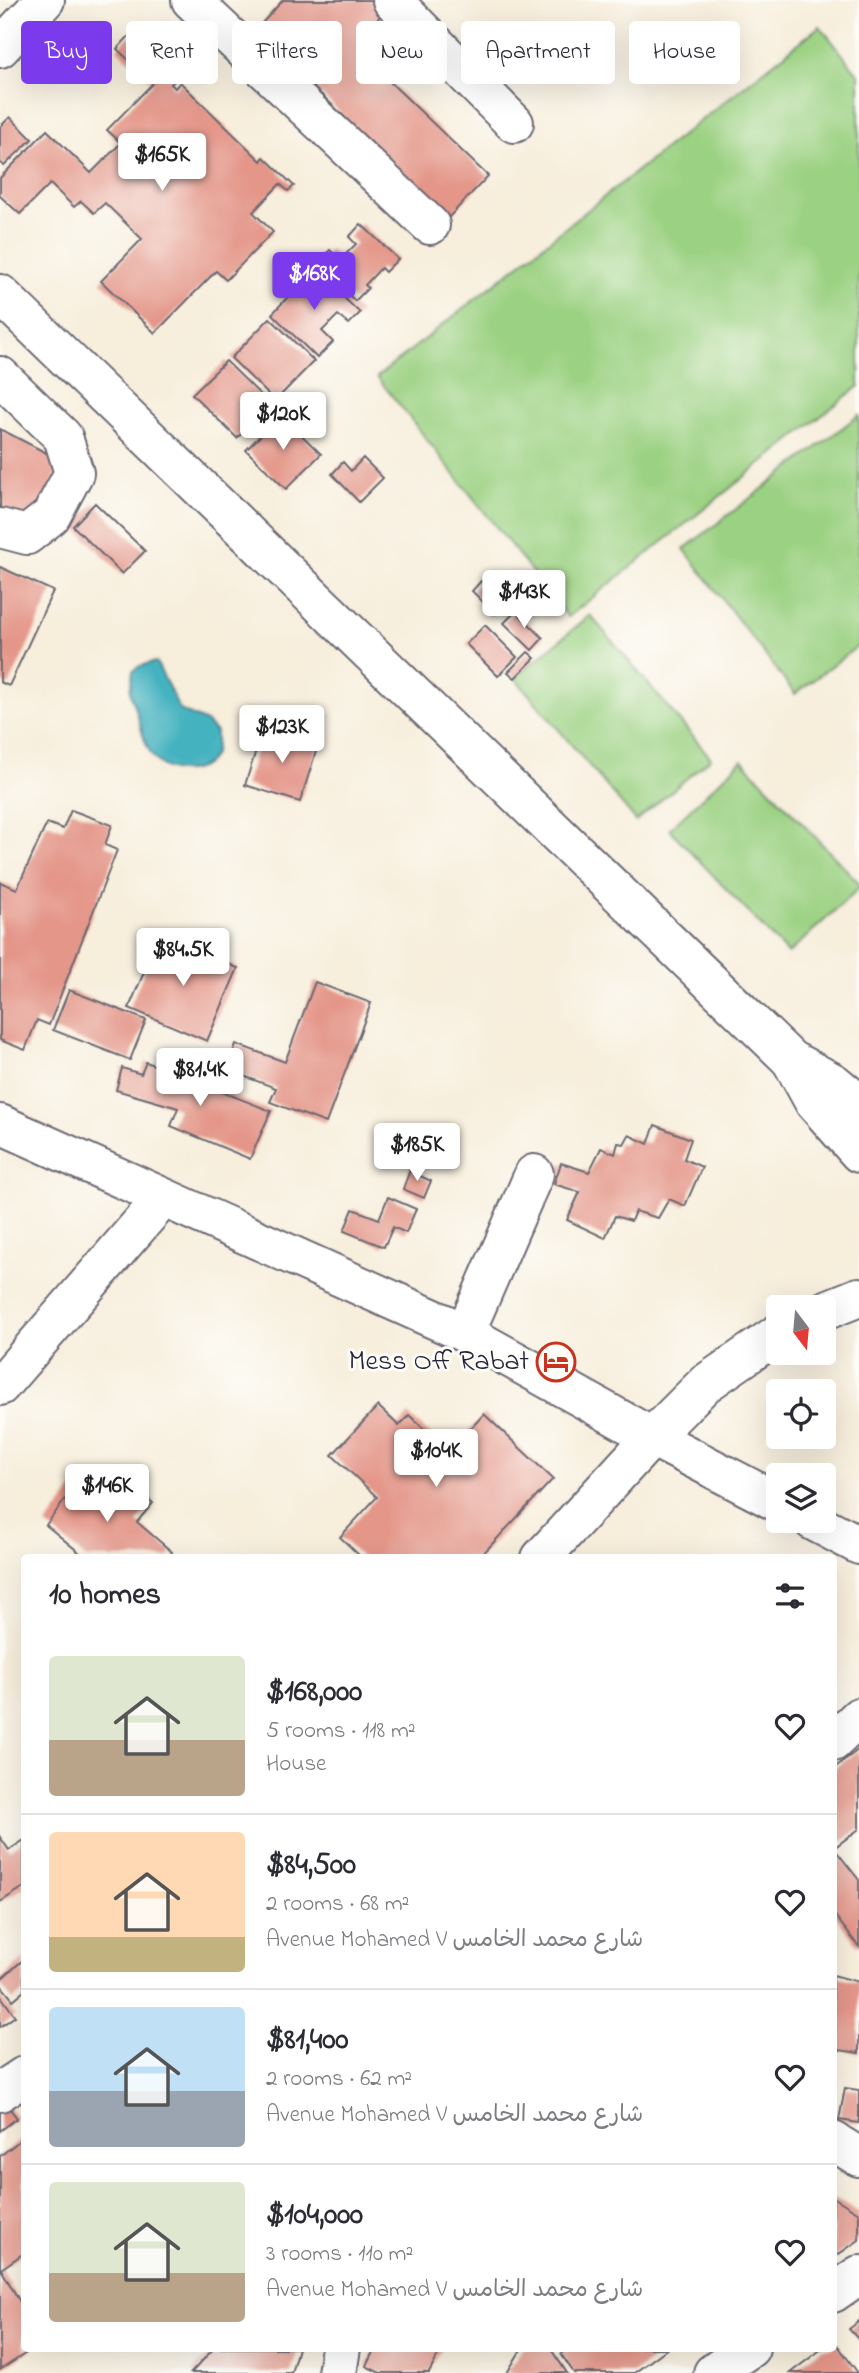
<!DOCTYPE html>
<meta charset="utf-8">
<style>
body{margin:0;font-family:"Indie Flower","Playpen Sans Arabic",sans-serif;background:#f2f2f3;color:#2b2b33;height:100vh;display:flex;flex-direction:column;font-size:26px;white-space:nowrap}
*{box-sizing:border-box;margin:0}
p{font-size:23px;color:#7c7c81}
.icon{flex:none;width:38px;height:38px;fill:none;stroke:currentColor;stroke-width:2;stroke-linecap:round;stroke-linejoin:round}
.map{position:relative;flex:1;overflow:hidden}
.panel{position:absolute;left:21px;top:1554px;width:816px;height:798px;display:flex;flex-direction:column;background:#fff;border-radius:7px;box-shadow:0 7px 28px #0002}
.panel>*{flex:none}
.banner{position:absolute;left:21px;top:21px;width:817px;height:63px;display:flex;gap:14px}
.needle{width:46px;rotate:164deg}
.fabs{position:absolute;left:766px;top:1295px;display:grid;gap:14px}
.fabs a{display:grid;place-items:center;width:70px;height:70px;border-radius:7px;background:#fff;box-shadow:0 7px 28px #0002;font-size:35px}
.price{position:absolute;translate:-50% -60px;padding:0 16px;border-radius:7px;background:#fff;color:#222;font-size:23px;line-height:46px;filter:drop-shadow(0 2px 4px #0008)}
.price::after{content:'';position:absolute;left:50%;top:42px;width:21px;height:16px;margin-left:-10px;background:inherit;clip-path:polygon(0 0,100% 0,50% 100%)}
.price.on{background:#7c3aed;color:#fff}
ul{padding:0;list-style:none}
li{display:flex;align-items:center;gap:21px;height:175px;padding:0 28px}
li+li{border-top:2px solid #e1e1e2}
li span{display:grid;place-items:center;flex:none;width:196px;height:140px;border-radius:7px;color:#555}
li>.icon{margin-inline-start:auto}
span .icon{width:84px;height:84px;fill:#fffc;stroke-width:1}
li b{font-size:30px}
h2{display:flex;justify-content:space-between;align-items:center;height:84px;padding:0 28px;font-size:30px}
.pill{padding:0 24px;border-radius:7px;background:#fff;box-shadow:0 7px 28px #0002;font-size:24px;line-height:63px}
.pill.on{background:#7c3aed;color:#fff}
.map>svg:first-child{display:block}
.green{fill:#9bd182;stroke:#5e7a5e;stroke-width:2}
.water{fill:#44b2c0;stroke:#336a7e;stroke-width:2}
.building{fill:#e49689}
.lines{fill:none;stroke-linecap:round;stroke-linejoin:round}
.minor-casing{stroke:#6d6973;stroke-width:42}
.major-casing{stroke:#6d6973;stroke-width:42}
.minor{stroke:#fff;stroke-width:38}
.major{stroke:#fff;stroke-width:38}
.labels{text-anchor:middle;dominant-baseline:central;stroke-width:6;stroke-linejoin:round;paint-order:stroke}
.poi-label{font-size:28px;fill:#22223b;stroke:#fdfcf7;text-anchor:end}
</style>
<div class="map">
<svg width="859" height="2373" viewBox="0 0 859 2373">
<rect width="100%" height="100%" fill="#fdfcf7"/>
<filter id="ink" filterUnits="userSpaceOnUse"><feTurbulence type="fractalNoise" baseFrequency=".0143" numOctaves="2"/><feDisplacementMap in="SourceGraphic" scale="14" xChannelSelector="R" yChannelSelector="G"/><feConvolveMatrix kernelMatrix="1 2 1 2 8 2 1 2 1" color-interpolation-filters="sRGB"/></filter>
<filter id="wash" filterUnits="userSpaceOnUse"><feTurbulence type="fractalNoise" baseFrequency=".00686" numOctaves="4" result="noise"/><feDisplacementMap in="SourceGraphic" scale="28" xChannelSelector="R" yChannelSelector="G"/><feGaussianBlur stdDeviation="1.57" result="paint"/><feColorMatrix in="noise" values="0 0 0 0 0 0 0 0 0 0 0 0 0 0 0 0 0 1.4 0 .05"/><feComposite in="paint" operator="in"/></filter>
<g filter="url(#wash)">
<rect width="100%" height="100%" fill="#f7eedc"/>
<g class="green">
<polygon points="820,26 859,75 859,386 568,617 377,377"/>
<polygon points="859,415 859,645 795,694 684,549"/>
<polygon points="590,615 711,758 636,821 515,678"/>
<polygon points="742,760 859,883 859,888 788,954 669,829"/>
</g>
<path class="water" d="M156,662L180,710L206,722L216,732C216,739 217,746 214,754C203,775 172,776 157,761C141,745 141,718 132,699L130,691L133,671L140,666Z"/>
<g id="blocks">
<g class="building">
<polygon points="283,0 373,0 385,11 359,39 370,50 364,57 488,176 449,217 280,55 288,47 262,23"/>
<polygon points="129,36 175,80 171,84 175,88 180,82 261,161 264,157 294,186 288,191 280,184 253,212 273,232 226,280 216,271 155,333 101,281 142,239 105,203 94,213 81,201 74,207 50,184 20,214 0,196 0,178 47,130 91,173 121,143 107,130 153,83 117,49"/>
<polygon points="10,117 32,139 4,166 0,162 0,127"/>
<polygon points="361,224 398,259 385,272 381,268 365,285 368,288 355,301 317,263 330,250 340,260 356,244 349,237"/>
<polygon points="314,269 360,313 349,324 338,315 322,331 333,342 317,358 272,314"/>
<polygon points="270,318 314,361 275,401 231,358"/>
<polygon points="226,361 271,405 237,438 192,394"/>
<polygon points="281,415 321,454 286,489 246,450"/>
<polygon points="0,429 62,461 35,523 0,510"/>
<polygon points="363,458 383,478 359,502 332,474 343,462 351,471"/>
<polygon points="95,503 145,551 122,574 73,526"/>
<polygon points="0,567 53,591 9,686 0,682"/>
<polygon points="481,581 504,604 495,614 472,591"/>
<polygon points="516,611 543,638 532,650 504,623"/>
<polygon points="485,625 517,657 498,676 466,644"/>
<polygon points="528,652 535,658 515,678 508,672"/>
<polygon points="263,728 318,745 300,802 245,785"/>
<polygon points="71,810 112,825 105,845 117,850 49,1025 37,1020 25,1050 0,1040 0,882 17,889 47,823 63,829"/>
<polygon points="159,936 238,968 207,1041 129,1008"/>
<polygon points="315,982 371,1003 326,1123 270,1102 276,1088 227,1070 236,1044 285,1062"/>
<polygon points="69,990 146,1020 130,1060 53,1030"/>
<polygon points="146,1062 271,1111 250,1159 171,1126 178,1108 116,1090 122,1068 141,1074"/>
<polygon points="655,1125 691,1139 684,1159 702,1167 685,1206 669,1199 658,1218 635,1211 631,1221 615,1216 605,1238 567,1220 580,1192 554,1184 561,1163 589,1172 601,1148 615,1154 618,1143 624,1144 629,1135 648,1144"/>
<polygon points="411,1167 420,1171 418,1175 431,1181 424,1198 403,1189"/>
<polygon points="388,1197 416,1209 406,1233 393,1227 384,1247 344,1231 353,1209 379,1219"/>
<polygon points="378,1406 399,1426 409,1415 449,1452 484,1414 553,1479 479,1558 362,1558 340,1537 377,1497 332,1455"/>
<polygon points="82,1477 111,1501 127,1481 153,1503 137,1522 172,1552 168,1558 86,1558 46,1525"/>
<polygon points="859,1749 859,1829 834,1848 859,1880 859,1947 833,1913 833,1769"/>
<polygon points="0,1837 9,1850 24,1840 24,1887 0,1902"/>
<polygon points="24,1959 24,1991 13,2000 0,1984 0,1980"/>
<polygon points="833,1975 859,1982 859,2053 833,2049"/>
<polygon points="0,1995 15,2016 0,2027"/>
<polygon points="845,2088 859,2090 859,2123 839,2120"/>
<polygon points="0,2096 17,2118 0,2131"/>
<polygon points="24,2137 24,2253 1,2269 24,2309 24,2348 34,2348 0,2370 0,2156"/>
<polygon points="833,2197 859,2213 859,2240 833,2258"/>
<polygon points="859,2321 859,2340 849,2329"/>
<polygon points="833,2339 858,2373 790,2373 823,2348 833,2348"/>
<polygon points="214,2348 298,2348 291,2373 191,2373"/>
<polygon points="375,2348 442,2348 429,2373 380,2373 366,2366"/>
<polygon points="522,2348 550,2348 567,2373 507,2373"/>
<polygon points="569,2348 668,2348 634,2373 574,2373 561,2354"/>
</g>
</g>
</g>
<g filter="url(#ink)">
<use href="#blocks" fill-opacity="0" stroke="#6d6973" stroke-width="2"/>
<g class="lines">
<defs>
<g id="minor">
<polyline points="191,0 430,225"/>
<polyline points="392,0 514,123"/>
<polyline points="0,48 45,0"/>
<polyline points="0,376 63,437 74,473 51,516 27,535 0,528"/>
<polyline points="0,1124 465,1333 652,1437 779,1503"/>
<polyline points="824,1311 859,1297"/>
<polyline points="465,1333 534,1174"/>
<polyline points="0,1386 163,1198"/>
<polyline points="813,1521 859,1545"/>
<polyline points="541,1558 652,1437 705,1384 779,1333"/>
<polyline points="833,1742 859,1717"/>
<polyline points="0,2092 24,2076"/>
<polyline points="833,2141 859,2157"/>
<polyline points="833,2293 859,2275"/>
<polyline points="337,2373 341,2348"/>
<polyline points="713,2373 750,2348"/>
</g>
<g id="major">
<polyline points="0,294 791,1060 834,1083 859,1104"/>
<polyline points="791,1060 814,1102 859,1153"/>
</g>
</defs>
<use href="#minor" class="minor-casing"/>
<use href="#major" class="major-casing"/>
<use href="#minor" class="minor"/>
<use href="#major" class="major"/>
</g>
</g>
<defs>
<symbol id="hotel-ring" viewBox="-11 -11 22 22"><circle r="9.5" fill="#fdfcf7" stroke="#c8321e" stroke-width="1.5"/><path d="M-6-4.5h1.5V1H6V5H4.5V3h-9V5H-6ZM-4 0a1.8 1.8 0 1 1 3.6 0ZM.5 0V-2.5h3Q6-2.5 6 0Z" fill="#c8321e"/></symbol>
</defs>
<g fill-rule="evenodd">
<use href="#hotel-ring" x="534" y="1340" width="44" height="44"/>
</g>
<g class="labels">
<g class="poi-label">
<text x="529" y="1362">Mess Off Rabat</text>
</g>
</g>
</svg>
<div class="fabs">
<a><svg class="needle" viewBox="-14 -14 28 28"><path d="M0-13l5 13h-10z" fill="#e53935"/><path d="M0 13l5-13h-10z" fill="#7c7c81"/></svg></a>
<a><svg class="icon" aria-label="locate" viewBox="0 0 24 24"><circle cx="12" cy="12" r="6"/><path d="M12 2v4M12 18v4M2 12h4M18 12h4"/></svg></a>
<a><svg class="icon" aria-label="layers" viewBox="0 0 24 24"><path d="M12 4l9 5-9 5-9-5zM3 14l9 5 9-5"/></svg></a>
</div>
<b class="price" style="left:162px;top:193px">$165K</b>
<b class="price on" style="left:314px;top:312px">$168K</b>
<b class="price" style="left:283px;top:452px">$120K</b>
<b class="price" style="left:524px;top:630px">$143K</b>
<b class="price" style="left:282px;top:765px">$123K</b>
<b class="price" style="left:183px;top:988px">$84.5K</b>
<b class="price" style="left:200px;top:1108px">$81.4K</b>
<b class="price" style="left:417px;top:1183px">$185K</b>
<b class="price" style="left:436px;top:1489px">$104K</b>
<b class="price" style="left:107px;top:1524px">$146K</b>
<div class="banner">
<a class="pill on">Buy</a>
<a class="pill">Rent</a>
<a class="pill">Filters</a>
<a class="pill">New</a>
<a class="pill">Apartment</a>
<a class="pill">House</a>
</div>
<section class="panel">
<h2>10 homes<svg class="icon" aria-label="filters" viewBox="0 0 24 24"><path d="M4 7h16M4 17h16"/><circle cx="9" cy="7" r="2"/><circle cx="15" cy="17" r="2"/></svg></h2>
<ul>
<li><span style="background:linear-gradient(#dfe7d0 60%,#b9a48a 0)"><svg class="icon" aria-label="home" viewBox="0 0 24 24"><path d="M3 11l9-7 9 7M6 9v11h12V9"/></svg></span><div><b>$168,000</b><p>5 rooms · 118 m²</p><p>House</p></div><svg class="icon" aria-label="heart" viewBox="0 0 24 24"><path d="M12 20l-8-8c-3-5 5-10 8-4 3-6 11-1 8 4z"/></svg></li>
<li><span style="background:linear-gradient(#ffd9b3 75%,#c2b280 0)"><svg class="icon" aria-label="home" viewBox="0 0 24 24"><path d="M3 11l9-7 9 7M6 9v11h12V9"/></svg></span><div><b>$84,500</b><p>2 rooms · 68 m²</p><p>Avenue Mohamed V شارع محمد الخامس</p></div><svg class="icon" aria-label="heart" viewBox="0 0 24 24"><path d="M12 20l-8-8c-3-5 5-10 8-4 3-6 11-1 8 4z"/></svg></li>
<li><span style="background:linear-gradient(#bfe0f5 60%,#9aa5b1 0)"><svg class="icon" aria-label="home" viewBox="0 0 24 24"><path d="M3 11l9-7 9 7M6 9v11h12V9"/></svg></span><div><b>$81,400</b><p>2 rooms · 62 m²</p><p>Avenue Mohamed V شارع محمد الخامس</p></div><svg class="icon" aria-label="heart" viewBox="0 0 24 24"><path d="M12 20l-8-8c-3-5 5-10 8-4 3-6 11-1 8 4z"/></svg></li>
<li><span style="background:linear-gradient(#dfe7d0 65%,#b9a48a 0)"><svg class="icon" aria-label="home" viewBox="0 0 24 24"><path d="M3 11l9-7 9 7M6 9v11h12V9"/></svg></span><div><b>$104,000</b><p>3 rooms · 110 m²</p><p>Avenue Mohamed V شارع محمد الخامس</p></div><svg class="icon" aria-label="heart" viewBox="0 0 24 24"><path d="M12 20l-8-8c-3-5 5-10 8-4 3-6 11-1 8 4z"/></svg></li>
</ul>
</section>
</div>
